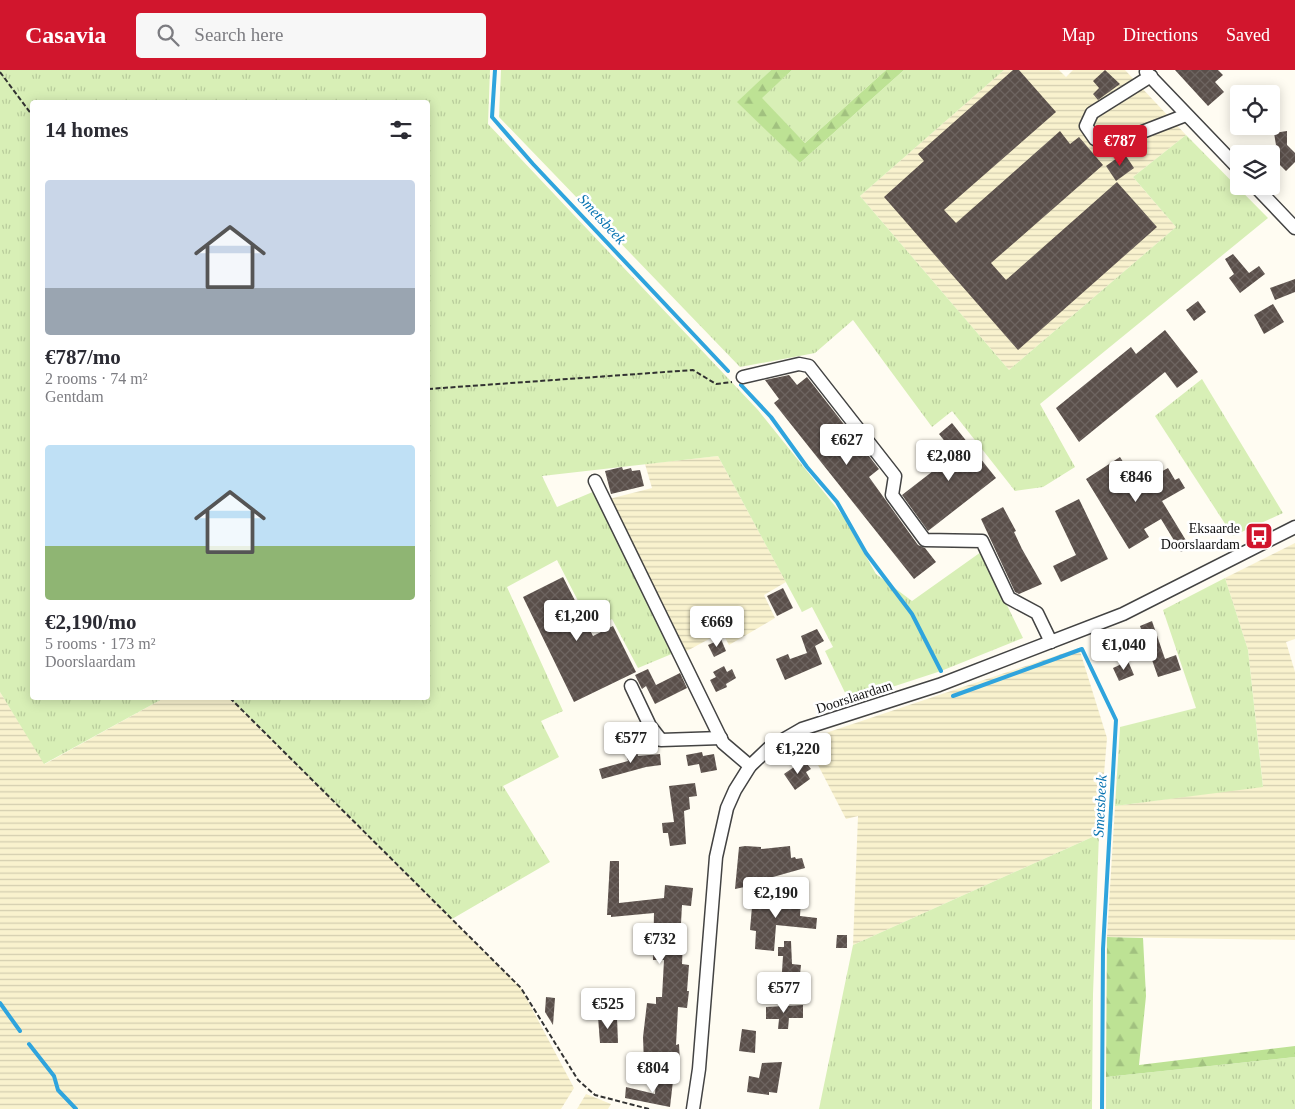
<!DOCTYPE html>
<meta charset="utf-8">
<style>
body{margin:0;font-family:Georgia,serif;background:#f7f7f7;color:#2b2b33;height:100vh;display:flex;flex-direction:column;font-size:19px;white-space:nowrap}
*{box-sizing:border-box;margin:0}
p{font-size:16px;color:#7c7c81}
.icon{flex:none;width:28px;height:28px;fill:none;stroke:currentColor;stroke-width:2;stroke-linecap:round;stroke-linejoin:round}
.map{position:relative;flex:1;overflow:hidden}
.sheet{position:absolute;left:30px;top:30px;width:400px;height:600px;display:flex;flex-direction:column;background:#fff;border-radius:5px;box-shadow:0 2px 12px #0003}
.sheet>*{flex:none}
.controls{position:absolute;left:1230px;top:15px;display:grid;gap:10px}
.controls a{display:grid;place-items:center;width:50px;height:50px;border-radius:5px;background:#fff;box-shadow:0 2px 12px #0003;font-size:25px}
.price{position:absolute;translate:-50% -42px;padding:0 11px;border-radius:5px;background:#fff;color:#222;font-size:16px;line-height:32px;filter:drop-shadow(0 1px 2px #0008)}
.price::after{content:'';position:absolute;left:50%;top:30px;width:15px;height:11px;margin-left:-8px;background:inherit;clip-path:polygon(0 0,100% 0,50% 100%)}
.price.current{background:#d1162d;color:#fff}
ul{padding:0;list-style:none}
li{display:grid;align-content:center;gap:10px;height:265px;padding:0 15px}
li span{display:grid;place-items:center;height:155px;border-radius:5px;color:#555}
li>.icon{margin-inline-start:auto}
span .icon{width:90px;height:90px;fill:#fffc;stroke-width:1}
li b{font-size:21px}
h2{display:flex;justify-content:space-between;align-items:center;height:60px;padding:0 15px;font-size:21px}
header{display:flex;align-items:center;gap:30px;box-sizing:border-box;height:70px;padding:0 25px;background:#d1162d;color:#fff}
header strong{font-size:24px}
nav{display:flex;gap:28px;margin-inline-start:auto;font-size:18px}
.search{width:350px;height:45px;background:#f7f7f7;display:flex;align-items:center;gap:12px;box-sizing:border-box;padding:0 18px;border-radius:5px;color:#7c7c81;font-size:19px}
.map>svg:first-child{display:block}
.farmland{fill:url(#farmland-rules)}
.grass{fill:url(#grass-tufts)}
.forest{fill:url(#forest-firs)}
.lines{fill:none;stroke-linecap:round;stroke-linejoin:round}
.stream{stroke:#2fa4dd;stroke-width:4}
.building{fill:url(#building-cross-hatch)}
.minor-casing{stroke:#434343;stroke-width:15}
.path{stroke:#323232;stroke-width:2;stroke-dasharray:5 2.5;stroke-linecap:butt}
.minor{stroke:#fff;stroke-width:12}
.labels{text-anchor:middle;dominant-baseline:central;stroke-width:5;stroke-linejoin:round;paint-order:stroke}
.poi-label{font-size:14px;fill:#101010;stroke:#fff;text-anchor:end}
.street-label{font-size:14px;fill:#101010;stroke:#fff}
.water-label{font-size:15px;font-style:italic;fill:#0974b1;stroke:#fff}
</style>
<header>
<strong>Casavia</strong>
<div class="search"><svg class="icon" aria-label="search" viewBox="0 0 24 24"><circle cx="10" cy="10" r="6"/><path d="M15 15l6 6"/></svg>Search here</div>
<nav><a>Map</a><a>Directions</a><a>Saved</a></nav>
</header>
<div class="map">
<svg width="1295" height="1039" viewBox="0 0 1295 1039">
<defs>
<pattern id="farmland-rules" width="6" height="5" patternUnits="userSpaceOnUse" patternTransform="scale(1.25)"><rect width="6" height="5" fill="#f9f2ce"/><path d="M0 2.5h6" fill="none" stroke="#d4ceb0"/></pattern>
<pattern id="grass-tufts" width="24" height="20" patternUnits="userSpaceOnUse" patternTransform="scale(1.25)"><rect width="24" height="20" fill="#d8efb6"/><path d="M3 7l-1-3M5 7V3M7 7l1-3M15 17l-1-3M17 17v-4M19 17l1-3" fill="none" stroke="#b8cc9b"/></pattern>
<pattern id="forest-firs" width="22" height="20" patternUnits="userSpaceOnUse" patternTransform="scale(1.25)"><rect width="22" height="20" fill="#bde294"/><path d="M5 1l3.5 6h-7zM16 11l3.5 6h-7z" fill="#a1c17f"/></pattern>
<pattern id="building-cross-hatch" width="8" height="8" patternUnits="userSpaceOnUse" patternTransform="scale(1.25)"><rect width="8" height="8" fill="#5a4f4a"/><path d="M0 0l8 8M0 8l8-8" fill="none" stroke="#6d6460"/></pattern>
</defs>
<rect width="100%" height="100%" fill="#fffcf2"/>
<g class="farmland">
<polygon points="1004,0 1059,0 1066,7 1073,0 1125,0 1186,65 1133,107 1176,157 1009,300 860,126"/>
<polygon points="718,386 786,512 764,525 775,548 729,575 722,562 685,582 609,429 652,418 645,394"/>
<polygon points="1295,473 1295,569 1286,572 1295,602 1295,870 1107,867 1115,736 1263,716 1248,580 1225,508"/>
<polygon points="1079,578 1107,668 1099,764 853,875 858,746 846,749 805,670"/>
<polygon points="0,622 45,694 164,628 230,628 521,918 574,1018 561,1039 0,1039"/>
<polygon points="586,1024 611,1034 608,1039 577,1039"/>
</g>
<g class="grass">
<polygon points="0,0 490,0 488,54 758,340 843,446 876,504 912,531 981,482 1023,568 941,601 849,631 825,581 833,577 812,537 802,542 718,386 542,406 557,437 595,421 674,583 638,598 612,549 593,560 557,490 507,517 563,641 541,651 559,687 503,716 550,792 452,849 230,628 428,628 428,32 32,32 32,628 164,628 44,694 0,622"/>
<polygon points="501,0 771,0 738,32 800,93 904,0 1004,0 860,126 1009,300 1176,157 1133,107 1186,65 1268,148 1040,334 1075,397 1043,417 1015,421 952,341 932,357 853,250 815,283 740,297 499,47"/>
<polygon points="792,0 886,0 805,73 761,28"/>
<polygon points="1202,309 1283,443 1233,466 1155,346"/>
<polygon points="1225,508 1248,580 1263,717 1115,736 1120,657 1196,638 1163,540"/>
<polygon points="1099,764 1093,924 1092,1039 819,1039 853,875"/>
<polygon points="1295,987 1295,1039 1106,1039 1106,1007"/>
</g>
<g class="forest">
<polygon points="771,0 792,0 762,28 805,73 886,0 904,0 800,93 737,32"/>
<polygon points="1107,867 1143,868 1146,926 1139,995 1295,976 1295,987 1106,1007"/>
</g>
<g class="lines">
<g class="stream">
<polyline points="495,0 492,47 533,94 728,301"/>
<polyline points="741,315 771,347 807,397 837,432 866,483 912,544 941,601"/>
<polyline points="953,626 1082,579 1116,650 1103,879 1102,1039"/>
<polyline points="0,933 20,961"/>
<polyline points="29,974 54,1006 58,1020 76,1039"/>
</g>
</g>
<g class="building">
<polygon points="1013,0 1019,0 1056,42 944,140 956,153 1060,61 1070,74 1079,67 1103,95 991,193 1006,210 1117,112 1157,157 1018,280 884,127 924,91 918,84"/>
<polygon points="1105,0 1120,14 1098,30 1093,24 1099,18 1093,11"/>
<polygon points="1175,0 1218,0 1223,5 1215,12 1224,22 1208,36"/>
<polygon points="1287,61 1287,75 1295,83 1295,92 1286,101 1273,88 1273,75 1276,75 1274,63"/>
<polygon points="1124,83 1134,98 1116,111 1106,96"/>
<polygon points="1233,184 1249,203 1259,196 1265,204 1240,223 1229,208 1234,204 1225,189"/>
<polygon points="1295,209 1295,222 1275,230 1270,218"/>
<polygon points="1198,231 1206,242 1194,251 1186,240"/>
<polygon points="1273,234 1284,252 1264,264 1254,245"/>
<polygon points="1165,260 1198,302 1177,318 1165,302 1079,372 1056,338 1131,277 1136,284"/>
<polygon points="789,305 797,315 807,307 879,399 869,407 918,475 925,478 936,492 914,509 774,333 779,329 765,310"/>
<polygon points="952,353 996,408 928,461 902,425 955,384 939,364"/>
<polygon points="1120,387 1142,422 1161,411 1157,404 1168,398 1175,410 1179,408 1185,418 1162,431 1190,477 1181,482 1161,449 1144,459 1149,467 1129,479 1086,409"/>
<polygon points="622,397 623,400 631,398 632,401 640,400 644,416 611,424 605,401"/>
<polygon points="1079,429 1108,489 1061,512 1053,496 1076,485 1055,441"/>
<polygon points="1003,437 1016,461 1014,462 1022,479 1042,514 1019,524 1015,522 981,449"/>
<polygon points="563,507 593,566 613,556 636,602 574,632 523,527"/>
<polygon points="783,518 793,538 777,546 767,526"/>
<polygon points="1152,551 1165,589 1176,585 1181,600 1158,607 1140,556"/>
<polygon points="817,559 824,571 815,576 822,594 785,610 776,589 788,584 790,589 807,583 801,566"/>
<polygon points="721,569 726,581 714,587 708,575"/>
<polygon points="1128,591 1134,605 1119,611 1113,598"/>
<polygon points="724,596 727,602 732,599 736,608 726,614 727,617 716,622 710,610 716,607 713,602"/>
<polygon points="648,599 656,615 680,603 687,618 655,634 646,616 642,619 635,605"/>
<polygon points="636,678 638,686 660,684 661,695 646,697 602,709 599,699 628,691 625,681"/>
<polygon points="702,682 703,686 714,684 717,700 701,703 699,694 688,696 686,685"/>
<polygon points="804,690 811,699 806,702 810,709 795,720 784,704"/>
<polygon points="695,713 697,726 689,727 690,739 684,741 686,774 670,776 668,763 663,763 662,753 674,752 669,716"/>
<polygon points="745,776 761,777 761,779 790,776 791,788 795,787 796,789 802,788 805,798 773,807 774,811 735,819 739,777"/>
<polygon points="610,791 619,791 619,833 664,828 665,815 693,818 691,836 682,835 680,872 683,872 682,894 689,895 687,921 689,921 687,938 678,937 676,975 679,974 680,993 644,994 643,967 647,933 656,934 656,927 662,927 664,890 653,890 654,843 611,847 611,845 607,845"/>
<polygon points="753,825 801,830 800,846 817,848 816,859 776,855 774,881 755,879 756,861 750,860"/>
<polygon points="837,865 847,865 847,878 836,878"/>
<polygon points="784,871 791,871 792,894 801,895 799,914 794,913 793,918 781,917 783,886 778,886 778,877 784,877"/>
<polygon points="546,927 555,928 553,955 545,942"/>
<polygon points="803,935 803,948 789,948 788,959 778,959 779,949 766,949 766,937"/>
<polygon points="598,947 617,947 618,973 600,973"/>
<polygon points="742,959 756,961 755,983 739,981"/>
<polygon points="782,992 777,1023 769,1022 769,1025 747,1022 749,1006 759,1008 762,993"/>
<polygon points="656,1010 673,1011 670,1037 625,1028 626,1017 655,1024"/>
</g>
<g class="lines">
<defs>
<g id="minor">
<polyline points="1146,2 1239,99"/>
<polyline points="1151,6 1092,43 1086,56 1095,69 1106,76 1186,45"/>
<polyline points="1255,116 1295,158"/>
<polyline points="743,307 799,294 809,296 895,406 892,425 925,470 982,471 1009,528 1037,543 1051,572"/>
<polyline points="595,411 723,673 750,696"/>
<polyline points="631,616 650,656 661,670 721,668"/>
<polyline points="693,1039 699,999 716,787 727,738 735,720 750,696 769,678 802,659 939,615 1123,544 1295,457"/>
</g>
</defs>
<use href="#minor" class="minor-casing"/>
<g class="path">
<polyline points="0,2 32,45"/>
<polyline points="428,319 693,300 716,314 732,312"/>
<polyline points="230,628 521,918 578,1010 595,1025 649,1039"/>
</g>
<use href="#minor" class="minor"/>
</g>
<defs>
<symbol id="bus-square" viewBox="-11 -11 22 22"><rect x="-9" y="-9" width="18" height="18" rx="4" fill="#d1162d" stroke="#fff"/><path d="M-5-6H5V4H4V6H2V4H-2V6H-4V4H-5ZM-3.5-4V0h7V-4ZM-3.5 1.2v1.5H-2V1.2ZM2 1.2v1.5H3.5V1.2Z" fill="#fff"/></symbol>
</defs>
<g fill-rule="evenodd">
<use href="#bus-square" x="1243" y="450" width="32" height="32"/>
</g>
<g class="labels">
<g class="poi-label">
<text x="1240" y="458">Eksaarde<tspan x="1240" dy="16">Doorslaardam</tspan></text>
</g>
<g class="street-label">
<text transform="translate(854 627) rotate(-18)">Doorslaardam</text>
</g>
<g class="water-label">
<text transform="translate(602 149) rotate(47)">Smetsbeek</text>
<text transform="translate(1100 736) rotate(-87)">Smetsbeek</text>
</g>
</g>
</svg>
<div class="controls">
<a><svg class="icon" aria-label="locate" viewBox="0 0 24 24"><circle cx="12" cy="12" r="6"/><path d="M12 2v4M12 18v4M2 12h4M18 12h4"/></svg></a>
<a><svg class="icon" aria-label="layers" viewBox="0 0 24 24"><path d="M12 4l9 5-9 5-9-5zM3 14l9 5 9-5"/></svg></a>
</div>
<b class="price current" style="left:1120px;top:97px">€787</b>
<b class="price" style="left:847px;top:396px">€627</b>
<b class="price" style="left:949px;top:412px">€2,080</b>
<b class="price" style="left:1136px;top:433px">€846</b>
<b class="price" style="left:577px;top:572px">€1,200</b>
<b class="price" style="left:717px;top:578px">€669</b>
<b class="price" style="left:1124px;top:601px">€1,040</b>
<b class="price" style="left:631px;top:694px">€577</b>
<b class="price" style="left:798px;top:705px">€1,220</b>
<b class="price" style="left:776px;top:849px">€2,190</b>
<b class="price" style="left:660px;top:895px">€732</b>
<b class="price" style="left:784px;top:944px">€577</b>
<b class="price" style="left:608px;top:960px">€525</b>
<b class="price" style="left:653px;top:1024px">€804</b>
<section class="sheet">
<h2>14 homes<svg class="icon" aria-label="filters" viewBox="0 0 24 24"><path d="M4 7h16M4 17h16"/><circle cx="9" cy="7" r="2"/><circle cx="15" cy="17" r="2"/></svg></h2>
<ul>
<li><span style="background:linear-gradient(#c9d6e8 70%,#9aa5b1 0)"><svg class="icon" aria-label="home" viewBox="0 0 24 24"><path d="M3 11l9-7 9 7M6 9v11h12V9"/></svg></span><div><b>€787/mo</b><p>2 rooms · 74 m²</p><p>Gentdam</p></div></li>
<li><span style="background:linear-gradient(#bfe0f5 65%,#8fb573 0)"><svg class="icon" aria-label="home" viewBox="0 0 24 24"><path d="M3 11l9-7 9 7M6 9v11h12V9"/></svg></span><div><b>€2,190/mo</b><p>5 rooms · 173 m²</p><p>Doorslaardam</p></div></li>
</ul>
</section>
</div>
